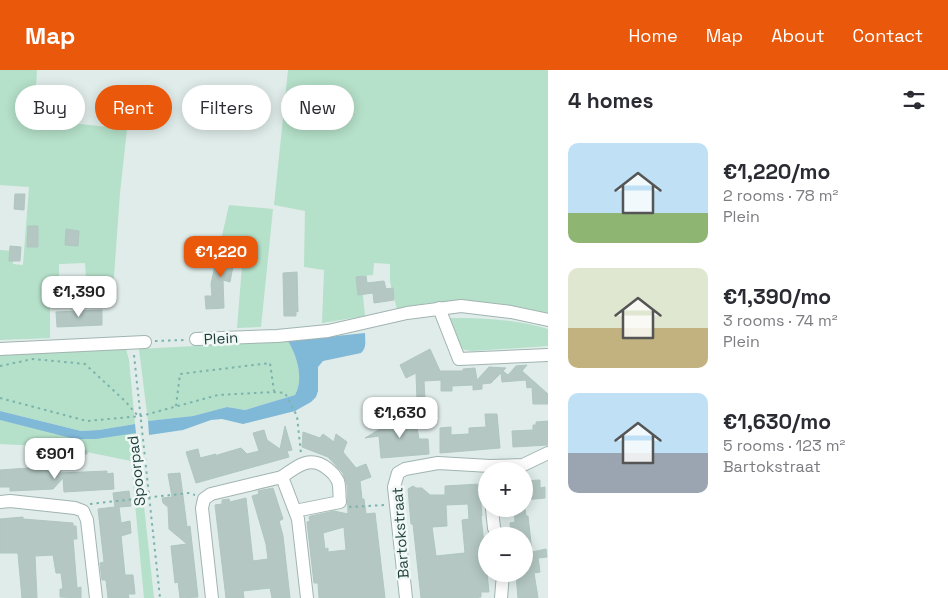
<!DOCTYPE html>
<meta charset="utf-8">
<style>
body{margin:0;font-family:"Space Grotesk",sans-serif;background:#f2f2f3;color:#2b2b33;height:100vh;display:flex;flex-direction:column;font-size:19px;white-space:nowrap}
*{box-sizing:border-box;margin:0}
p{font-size:16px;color:#7c7c81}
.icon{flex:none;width:28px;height:28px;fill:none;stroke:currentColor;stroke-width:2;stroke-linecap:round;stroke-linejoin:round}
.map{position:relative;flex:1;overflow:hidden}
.side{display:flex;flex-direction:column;background:#fff;width:400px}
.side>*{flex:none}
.top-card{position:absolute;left:15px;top:15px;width:458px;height:45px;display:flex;gap:10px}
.fabs{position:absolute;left:478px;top:392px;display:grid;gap:10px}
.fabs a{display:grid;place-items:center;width:55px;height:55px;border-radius:50%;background:#fff;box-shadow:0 2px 12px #0003;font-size:25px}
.price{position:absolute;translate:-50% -42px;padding:0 11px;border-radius:10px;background:#fff;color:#222;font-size:16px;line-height:32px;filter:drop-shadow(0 1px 2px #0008)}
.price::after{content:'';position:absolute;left:50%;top:30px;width:15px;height:11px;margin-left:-8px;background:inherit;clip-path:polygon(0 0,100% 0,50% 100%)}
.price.selected{background:#ea580c;color:#fff}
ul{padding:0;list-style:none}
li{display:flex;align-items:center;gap:15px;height:125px;padding:0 20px}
li span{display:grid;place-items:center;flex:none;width:140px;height:100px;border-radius:10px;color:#555}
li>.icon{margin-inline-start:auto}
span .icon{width:60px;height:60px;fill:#fffc;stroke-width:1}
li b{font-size:21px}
h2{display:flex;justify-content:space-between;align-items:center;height:60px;padding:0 20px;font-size:21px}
.pill{padding:0 18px;border-radius:22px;background:#fff;box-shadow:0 2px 12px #0003;font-size:18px;line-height:45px}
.pill.selected{background:#ea580c;color:#fff}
header{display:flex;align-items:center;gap:30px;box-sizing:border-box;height:70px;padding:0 25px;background:#ea580c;color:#fff}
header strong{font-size:24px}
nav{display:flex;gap:28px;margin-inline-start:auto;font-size:18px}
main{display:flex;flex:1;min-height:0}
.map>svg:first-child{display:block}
.green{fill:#b5e0c9}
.water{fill:#80b8d8}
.building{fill:#b4c7c2;stroke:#b0c6c1;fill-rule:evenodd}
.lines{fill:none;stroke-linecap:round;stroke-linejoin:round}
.street-casing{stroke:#a1b4b1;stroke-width:14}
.path{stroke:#7bb3ad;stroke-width:2;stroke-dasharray:2.5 4;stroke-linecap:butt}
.street{stroke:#fff;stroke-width:12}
.labels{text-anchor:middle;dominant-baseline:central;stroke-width:5;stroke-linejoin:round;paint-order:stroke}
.street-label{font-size:15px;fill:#1e3d3b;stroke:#eff8f5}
</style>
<header>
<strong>Map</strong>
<nav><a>Home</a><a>Map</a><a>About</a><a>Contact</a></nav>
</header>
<main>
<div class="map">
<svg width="548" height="528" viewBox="0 0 548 528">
<rect width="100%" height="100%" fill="#dfece9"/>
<g class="green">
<polygon points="0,0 37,0 34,49 127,59 120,123 113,220 91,221 90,209 86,209 85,193 59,194 59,224 50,225 50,268 0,270 0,180 14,181 13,194 23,195 29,117 0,115"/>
<path d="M288,0H548V244C503,230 443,227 397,239L390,212V194L374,193L373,205L361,206L365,246L322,253L324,200L304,197L305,141L274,135Z"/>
<polygon points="229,135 273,139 261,257 237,258 243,184 219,179"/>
<path d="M448,248C482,248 515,249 548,259V276L472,281L460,279Z"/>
<path d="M288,271C297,286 304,309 295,325L245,340L227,337L193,346L148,351L139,279Z"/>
<polygon points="126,279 129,290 135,354 99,360 81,361 0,341 0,285"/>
<polygon points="0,350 51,362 136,363 154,528 144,528 131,391 62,377 0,374"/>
</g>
<g class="water">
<path d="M365,263C365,270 367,278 361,283L323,291L318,297V321L316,327L311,332L295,341L243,354L222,349L211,350L183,360L149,365L148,351L193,346L227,337L245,340L295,325C304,309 297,286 288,271Z"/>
<polygon points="0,341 81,361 99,360 135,354 136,363 96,369 75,369 0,350"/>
</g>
<g class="building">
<polygon points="15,124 25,124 24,140 14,139"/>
<polygon points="28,156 38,156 38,177 27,177"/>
<polygon points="66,159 79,161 78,176 65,175"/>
<polygon points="10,176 21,177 20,191 9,191"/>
<polygon points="219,177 236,180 230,212 223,210 224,238 206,239 205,226 212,226 211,214"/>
<polygon points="297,202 298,242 296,241 296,246 284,246 283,203"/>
<polygon points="366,206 367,213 384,211 386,219 393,218 394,230 374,233 373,223 358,225 356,207"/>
<polygon points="111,207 110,218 91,217 91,219 64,222 64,209"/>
<polygon points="102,240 102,255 57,257 56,242"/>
<polygon points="430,279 440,301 463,301 463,299 475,298 477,310 489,297 506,298 503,301 508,305 516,296 527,295 522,301 548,324 548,334 533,334 532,317 527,318 526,310 502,312 501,303 491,313 482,314 482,319 473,320 473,315 452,316 452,321 441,321 441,310 424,311 425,330 417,330 416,303 406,308 400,295"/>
<polygon points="388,344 388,353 416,352 419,369 428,369 429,384 381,388 379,366 365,368 380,359 379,345"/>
<polygon points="485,344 497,344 500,378 440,383 440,358 451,357 451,365 469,364 469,358 486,357"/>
<polygon points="548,351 548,375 513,377 512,361 533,360 533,355 536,355 536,352"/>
<polygon points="285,356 292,380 287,381 289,387 196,413 186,382 198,379 200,388 216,384 214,386 241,378 247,384 259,381 253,363 264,360 267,370 280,379"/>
<path d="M303,362L320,368L323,364L334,372L336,364L347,372L343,382L356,398L366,394L371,407L360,411L362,429H364L366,444L375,443L385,528H319L318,513H314L307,452L310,451L309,447L311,446L334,441L348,444L347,415L343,403L328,387L302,377ZM344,457L346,480L328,482V478L325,479L323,463Z"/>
<polygon points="52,374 87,381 87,384 59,386 59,384 53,384"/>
<polygon points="42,397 42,400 60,399 60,403 107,401 107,404 113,403 114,419 64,422 63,408 53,419 10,421 10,417 0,417 0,400"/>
<polygon points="180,403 187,457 190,456 198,527 180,528 178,512 175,513 171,476 187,474 169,459 168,437 163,433 162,428 172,427 168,404"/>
<polygon points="540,410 540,418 545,417 545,428 524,430 524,411"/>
<path d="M480,414L483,419L480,422L482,446H481L489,522H481V527L472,528H421L413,454H411L408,419L413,416L416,418H422L430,425H445V416ZM468,434L469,449L462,450L465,483L436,486L432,457L447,456L446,435Z"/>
<polygon points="273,418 283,449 279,451 283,466 290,528 272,528 270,518 243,521 244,528 226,528 215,435 222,434 222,430 229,429 230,432 246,428 253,491 268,489 266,474 252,426 259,424 258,421"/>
<polygon points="129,421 131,436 119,437 121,453 130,451 131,463 121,466 125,505 133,505 135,524 128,524 129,528 108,528 106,510 102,510 100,493 104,492 98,439 115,437 113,423"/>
<polygon points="514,439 525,439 526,446 528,446 532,482 546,479 547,487 538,488 540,502 534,503 538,528 518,528 516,505 524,504 524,466 511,466 510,453 515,452"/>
<polygon points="23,447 23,449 73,453 73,456 76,456 77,469 73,469 77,518 81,517 81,528 60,527 60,519 63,519 61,503 56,503 53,485 35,486 37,528 22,528 18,484 17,483 0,483 0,449"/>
</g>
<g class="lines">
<defs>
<g id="street">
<polyline points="439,238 459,289 548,285"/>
<polyline points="196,269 277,266 328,261 407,243 461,236 511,242 548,250"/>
<polyline points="0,279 145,272"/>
<path d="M282,407C298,395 311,385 328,399C332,402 336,407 338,411C340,417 339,425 340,432L295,441"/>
<polyline points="0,432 10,431 75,438 83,441 87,450 96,528"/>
<polyline points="492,439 494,458 498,466"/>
<polyline points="212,528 202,438 204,429 211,424 282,407 298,449 307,528"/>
<polyline points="406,528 394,417 398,403 405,399 438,393 490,396 523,395 548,383"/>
<polyline points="501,528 503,504"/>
</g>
</defs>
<use href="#street" class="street-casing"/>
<g class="path">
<polyline points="155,271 185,270"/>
<polyline points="134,285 160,528"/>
<polyline points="0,296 33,289 85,294 126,332 138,346"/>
<polyline points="0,328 87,351 141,346 218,325 274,322 285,323 297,346 301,384"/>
<polyline points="176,336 180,304 270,293 274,321"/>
<polyline points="90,434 189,423 195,425"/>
<polyline points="349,437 386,435"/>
</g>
<use href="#street" class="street"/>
</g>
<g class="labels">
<g class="street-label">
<text transform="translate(221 268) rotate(-3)">Plein</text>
<text transform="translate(136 401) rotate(-96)">Spoorpad</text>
<text transform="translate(400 463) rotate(-94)">Bartokstraat</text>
</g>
</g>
</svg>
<div class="fabs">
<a>+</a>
<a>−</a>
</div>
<b class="price selected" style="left:221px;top:208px">€1,220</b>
<b class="price" style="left:79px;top:248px">€1,390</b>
<b class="price" style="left:400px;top:369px">€1,630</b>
<b class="price" style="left:55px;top:410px">€901</b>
<div class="top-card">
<a class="pill">Buy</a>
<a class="pill selected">Rent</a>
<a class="pill">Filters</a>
<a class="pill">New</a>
</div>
</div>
<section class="side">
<h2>4 homes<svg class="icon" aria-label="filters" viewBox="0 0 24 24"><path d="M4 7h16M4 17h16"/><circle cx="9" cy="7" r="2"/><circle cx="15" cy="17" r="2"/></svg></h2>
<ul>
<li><span style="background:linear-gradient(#bfe0f5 70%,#8fb573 0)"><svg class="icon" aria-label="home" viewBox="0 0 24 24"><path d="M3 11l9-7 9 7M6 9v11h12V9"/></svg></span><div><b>€1,220/mo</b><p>2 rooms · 78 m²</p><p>Plein</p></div></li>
<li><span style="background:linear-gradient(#dfe7d0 60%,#c2b280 0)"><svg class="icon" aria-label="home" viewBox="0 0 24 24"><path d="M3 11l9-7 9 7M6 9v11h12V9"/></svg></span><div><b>€1,390/mo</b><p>3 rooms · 74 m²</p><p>Plein</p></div></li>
<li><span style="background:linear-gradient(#bfe0f5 60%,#9aa5b1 0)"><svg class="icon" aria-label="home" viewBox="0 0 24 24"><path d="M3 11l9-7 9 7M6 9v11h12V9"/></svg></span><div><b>€1,630/mo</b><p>5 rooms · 123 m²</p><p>Bartokstraat</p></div></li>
</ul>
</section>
</main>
